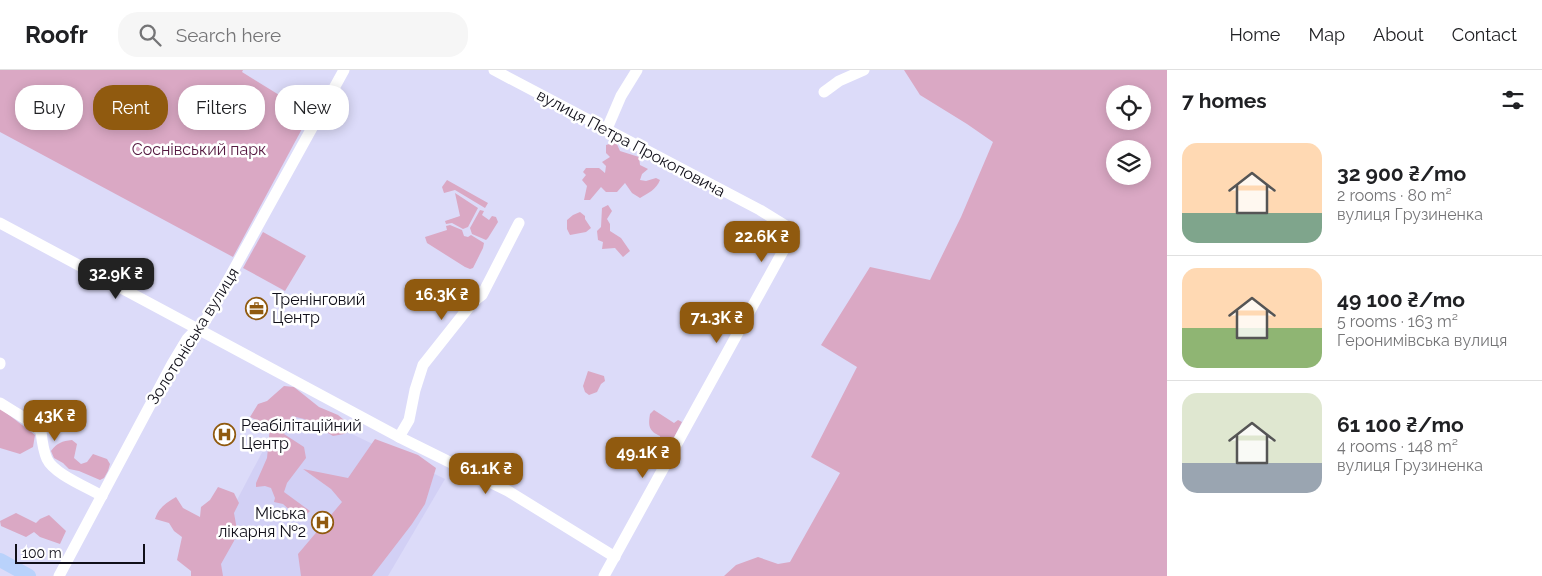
<!DOCTYPE html>
<meta charset="utf-8">
<style>
body{margin:0;font-family:Raleway,sans-serif;background:#f6f6f6;color:#202124;height:100vh;display:flex;flex-direction:column;font-size:19px;white-space:nowrap}
*{box-sizing:border-box;margin:0}
p{font-size:16px;color:#757577}
.icon{flex:none;width:28px;height:28px;fill:none;stroke:currentColor;stroke-width:2;stroke-linecap:round;stroke-linejoin:round}
.map{position:relative;flex:1;overflow:hidden}
.sheet{display:flex;flex-direction:column;background:#fff;width:375px}
.sheet>*{flex:none}
.banner{position:absolute;left:15px;top:15px;width:475px;height:45px;display:flex;gap:10px}
.tools{position:absolute;left:1106px;top:15px;display:grid;gap:10px}
.tools a{display:grid;place-items:center;width:45px;height:45px;border-radius:50%;background:#fff;box-shadow:0 2px 12px #0003;font-size:25px}
.scale{position:absolute;left:15px;bottom:12px;width:130px;box-sizing:border-box;padding-left:5px;border:2px solid #100f19;border-top:0;font-size:14px;line-height:18px;white-space:nowrap;color:#100f19;-webkit-text-stroke:4px #fff;paint-order:stroke}
.price{position:absolute;translate:-50% -42px;padding:0 11px;border-radius:10px;background:#905a0f;color:#fff;font-size:16px;line-height:32px;filter:drop-shadow(0 1px 2px #0008)}
.price::after{content:'';position:absolute;left:50%;top:30px;width:15px;height:11px;margin-left:-8px;background:inherit;clip-path:polygon(0 0,100% 0,50% 100%)}
.price.current{background:#222;color:#fff}
ul{padding:0;list-style:none}
li{display:flex;align-items:center;gap:15px;height:125px;padding:0 15px}
li+li{border-top:1px solid #e0e0e0}
li span{display:grid;place-items:center;flex:none;width:140px;height:100px;border-radius:15px;color:#555}
li>.icon{margin-inline-start:auto}
span .icon{width:60px;height:60px;fill:#fffc;stroke-width:1}
li b{font-size:21px}
h2{display:flex;justify-content:space-between;align-items:center;height:60px;padding:0 15px;font-size:21px}
.chip{padding:0 18px;border-radius:20px;background:#fff;box-shadow:0 2px 12px #0003;font-size:18px;line-height:45px}
.chip.current{background:#905a0f;color:#fff}
header{display:flex;align-items:center;gap:30px;box-sizing:border-box;height:70px;padding:0 25px;background:#fff;border-bottom:1px solid #e0e0e0}
header strong{font-size:24px}
nav{display:flex;gap:28px;margin-inline-start:auto;font-size:18px}
.search{width:350px;height:45px;background:#f6f6f6;display:flex;align-items:center;gap:12px;box-sizing:border-box;padding:0 18px;border-radius:20px;color:#757577;font-size:19px}
main{display:flex;flex:1;min-height:0}
.map>svg:first-child{display:block}
.built{fill:#d2d0f5}
.green{fill:#daa8c4;fill-rule:evenodd}
.lines{fill:none;stroke-linecap:round;stroke-linejoin:round}
.minor{stroke:#fff;stroke-width:11}
.major{stroke:#b9d2fb;stroke-width:14}
.labels{text-anchor:middle;dominant-baseline:central;stroke-width:5;stroke-linejoin:round;paint-order:stroke}
.street-label{font-size:16px;fill:#100f19;stroke:#fff}
.park-label{font-size:16px;fill:#551840;stroke:#fff}
.poi-label{font-size:16px;fill:#100f19;stroke:#fff;text-anchor:start}
</style>
<header>
<strong>Roofr</strong>
<div class="search"><svg class="icon" aria-label="search" viewBox="0 0 24 24"><circle cx="10" cy="10" r="6"/><path d="M15 15l6 6"/></svg>Search here</div>
<nav><a>Home</a><a>Map</a><a>About</a><a>Contact</a></nav>
</header>
<main>
<div class="map">
<svg width="1167" height="506" viewBox="0 0 1167 506">
<rect width="100%" height="100%" fill="#dcdbf9"/>
<polygon class="built" points="288,333 445,409 388,506 197,506"/>
<g class="green">
<polygon points="0,0 243,0 242,2 310,44 233,187 0,62"/>
<path d="M904,0H1167V506H724L736,495L758,487L778,494L790,492L840,403L811,387L857,297L821,275L870,197L930,210L961,147L993,72L967,54L920,25ZM1115,24H1142V51H1115ZM1115,79H1142V106H1115Z"/>
<path d="M616,72L620,81L639,87L640,95L648,99L642,104L640,110L646,111L656,108L660,110C656,120 648,123 640,128L632,123L625,113L617,122H606L601,117L590,130H584L587,116L582,110L586,105L583,102L586,98H599L605,103L606,96L602,92L610,87L606,83V75Z"/>
<polygon points="447,110 488,133 485,138 455,120 444,123 442,117"/>
<polygon points="455,123 478,138 468,157 463,159 452,153 446,154 445,151 460,146"/>
<polygon points="608,135 612,141 607,149 610,154 610,161 621,168 630,181 623,187 615,178 602,179 603,172 598,170 597,161 601,157 602,138"/>
<polygon points="480,140 484,141 482,145 489,150 492,146 496,147 498,152 488,168 486,170 472,164 470,158"/>
<polygon points="580,142 585,146 585,149 591,158 586,162 570,165 567,159 567,150 573,145"/>
<polygon points="450,155 462,160 464,166 468,167 471,165 484,173 483,178 473,198 470,199 465,197 427,173 425,167 447,160 446,156"/>
<polygon points="263,162 306,186 285,221 243,198"/>
<polygon points="588,301 604,306 605,311 601,314 597,322 589,325 585,322 583,316"/>
<polygon points="284,316 294,317 319,337 338,345 355,359 344,364 333,366 304,349 292,346 284,364 304,377 306,388 287,413 284,422 310,441 301,450 283,434 274,432 275,428 271,418 265,416 256,417 256,413 267,388 270,357 250,347 258,334 267,331"/>
<polygon points="0,338 35,365 33,377 20,384 0,378"/>
<path d="M654,340L674,353L678,350L682,352L667,381L661,377L660,366C649,361 648,356 650,344Z"/>
<polygon points="375,369 418,385 436,398 425,434 412,454 372,506 301,506 298,484 342,432 331,419 303,399 348,408"/>
<path d="M72,370L77,374L74,388L81,394L87,392L93,384L107,389L110,394L108,401L104,408L100,410L79,401L69,399L63,393L54,388L51,381C57,373 62,371 72,370Z"/>
<path d="M218,417L234,423L239,433L234,443L237,460L234,471L221,494L223,506H191V501L177,490L182,467L174,461L169,453L155,449C159,437 166,433 176,427L183,438L200,447L201,437L210,430Z"/>
<polygon points="16,443 36,453 40,449 49,445 66,461 60,474 40,467 34,462 26,467 1,456 0,451"/>
</g>
<g class="lines">
<g class="minor">
<polyline points="494,0 760,140 794,161 604,506"/>
<polyline points="824,22 839,11 864,0"/>
<polyline points="606,61 621,26 637,0"/>
<polyline points="0,153 399,367 508,421 615,487"/>
<polyline points="0,294 0,293"/>
<path d="M0,333L29,351L41,361C42,371 43,380 47,389C54,404 87,417 102,426"/>
<polyline points="399,367 409,350 415,320 423,295 473,232 482,225 519,153"/>
<polyline points="59,506 172,294 187,269 207,248 344,0"/>
</g>
<polyline class="major" points="0,490 29,506"/>
</g>
<defs>
<symbol id="office-ring" viewBox="-11 -11 22 22"><circle r="9.5" fill="#fff" stroke="#905a0f" stroke-width="1.5"/><path d="M-6-3h4V-5.5h4V-3h4V5H-6ZM-1-4.5V-3h2v-1.5ZM-6 0V1H6V0Z" fill="#905a0f"/></symbol>
<symbol id="hospital-ring" viewBox="-11 -11 22 22"><circle r="9.5" fill="#fff" stroke="#905a0f" stroke-width="1.5"/><path d="M-5-5h3v3.5h4V-5h3V5h-3V1.5h-4V5h-3Z" fill="#905a0f"/></symbol>
</defs>
<g fill-rule="evenodd">
<use href="#office-ring" x="244" y="226" width="25" height="25"/>
<use href="#hospital-ring" x="212" y="352" width="25" height="25"/>
<use href="#hospital-ring" x="310" y="440" width="25" height="25"/>
</g>
<g class="labels">
<g class="street-label">
<text transform="translate(631 73) rotate(28)">вулиця Петра Прокоповича</text>
<text transform="translate(193 266) rotate(-58)">Золотоніська вулиця</text>
</g>
<g class="park-label">
<text x="199" y="79">Соснівський парк</text>
</g>
<g class="poi-label">
<text x="272" y="229">Тренінговий<tspan x="272" dy="18">Центр</tspan></text>
<text x="241" y="355">Реабілітаційний<tspan x="241" dy="18">Центр</tspan></text>
<text x="306" y="443" text-anchor="end">Міська<tspan x="306" dy="18">лікарня №2</tspan></text>
</g>
</g>
</svg>
<div class="tools">
<a><svg class="icon" aria-label="locate" viewBox="0 0 24 24"><circle cx="12" cy="12" r="6"/><path d="M12 2v4M12 18v4M2 12h4M18 12h4"/></svg></a>
<a><svg class="icon" aria-label="layers" viewBox="0 0 24 24"><path d="M12 4l9 5-9 5-9-5zM3 14l9 5 9-5"/></svg></a>
</div>
<div class="scale">100 m</div>
<b class="price" style="left:762px;top:193px">22.6K ₴</b>
<b class="price current" style="left:116px;top:230px">32.9K ₴</b>
<b class="price" style="left:442px;top:251px">16.3K ₴</b>
<b class="price" style="left:717px;top:274px">71.3K ₴</b>
<b class="price" style="left:55px;top:372px">43K ₴</b>
<b class="price" style="left:643px;top:409px">49.1K ₴</b>
<b class="price" style="left:486px;top:425px">61.1K ₴</b>
<div class="banner">
<a class="chip">Buy</a>
<a class="chip current">Rent</a>
<a class="chip">Filters</a>
<a class="chip">New</a>
</div>
</div>
<section class="sheet">
<h2>7 homes<svg class="icon" aria-label="filters" viewBox="0 0 24 24"><path d="M4 7h16M4 17h16"/><circle cx="9" cy="7" r="2"/><circle cx="15" cy="17" r="2"/></svg></h2>
<ul>
<li><span style="background:linear-gradient(#ffd9b3 70%,#7fa58c 0)"><svg class="icon" aria-label="home" viewBox="0 0 24 24"><path d="M3 11l9-7 9 7M6 9v11h12V9"/></svg></span><div><b>32 900 ₴/mo</b><p>2 rooms · 80 m²</p><p>вулиця Грузиненка</p></div></li>
<li><span style="background:linear-gradient(#ffd9b3 60%,#8fb573 0)"><svg class="icon" aria-label="home" viewBox="0 0 24 24"><path d="M3 11l9-7 9 7M6 9v11h12V9"/></svg></span><div><b>49 100 ₴/mo</b><p>5 rooms · 163 m²</p><p>Геронимівська вулиця</p></div></li>
<li><span style="background:linear-gradient(#dfe7d0 70%,#9aa5b1 0)"><svg class="icon" aria-label="home" viewBox="0 0 24 24"><path d="M3 11l9-7 9 7M6 9v11h12V9"/></svg></span><div><b>61 100 ₴/mo</b><p>4 rooms · 148 m²</p><p>вулиця Грузиненка</p></div></li>
</ul>
</section>
</main>
